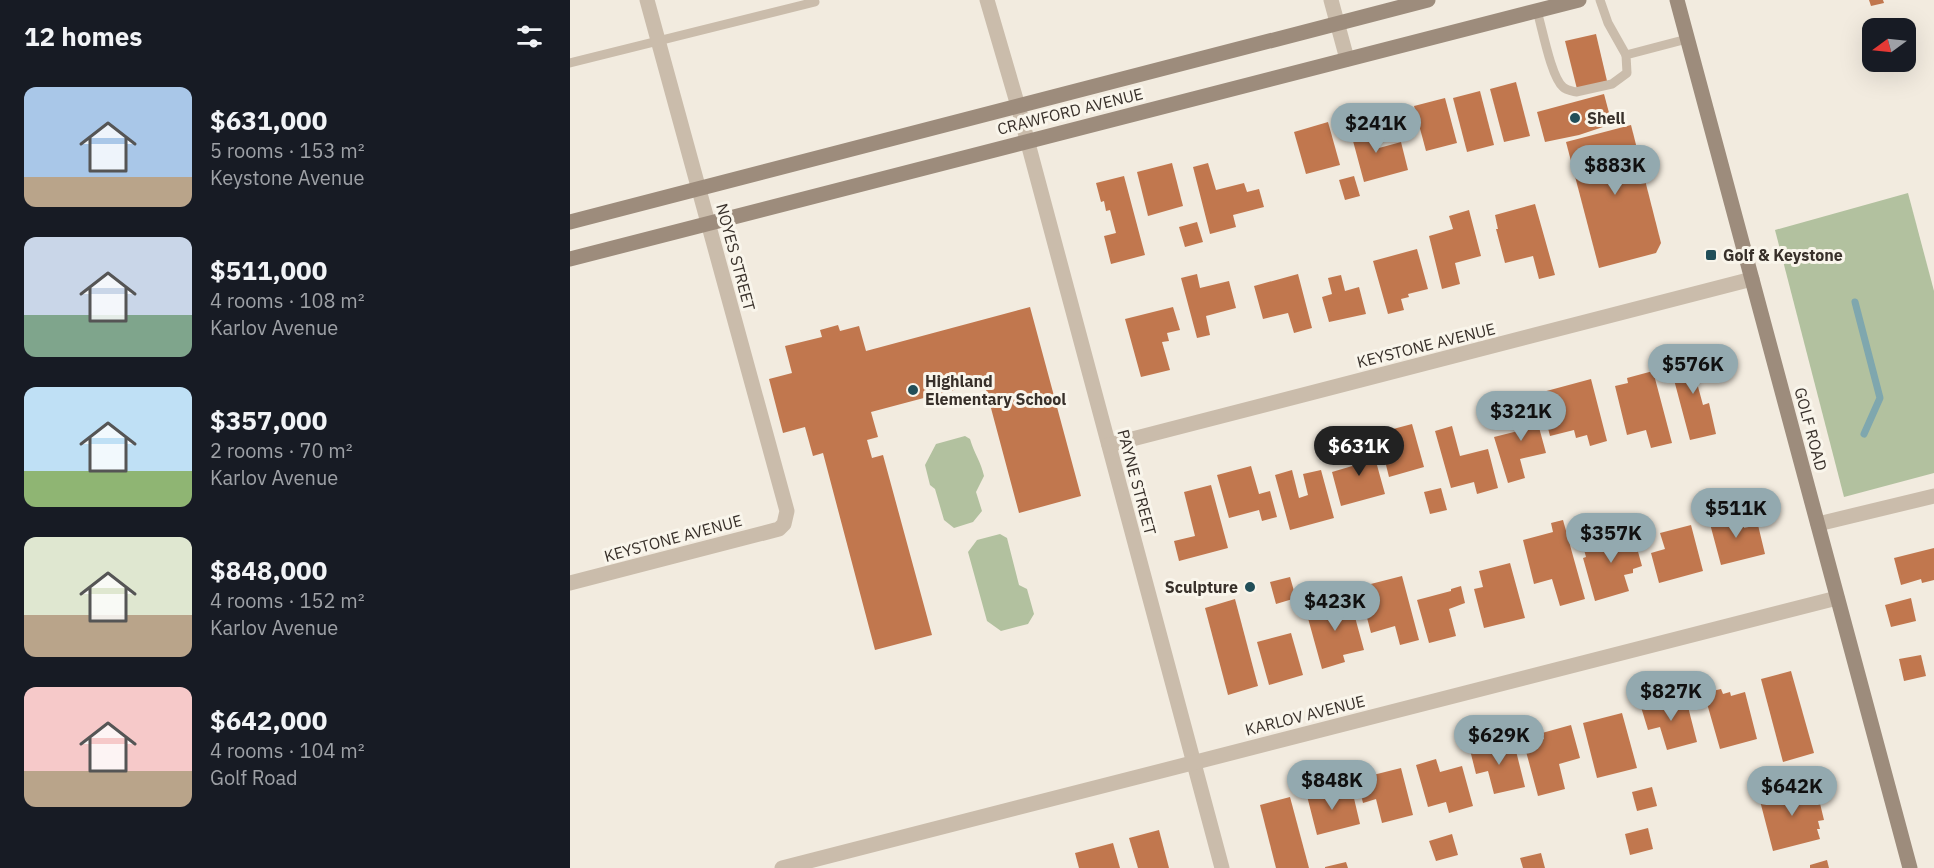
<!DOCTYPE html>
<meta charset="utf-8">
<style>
body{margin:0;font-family:"IBM Plex Sans",sans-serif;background:#20242c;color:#f1f3f6;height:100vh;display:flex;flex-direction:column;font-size:22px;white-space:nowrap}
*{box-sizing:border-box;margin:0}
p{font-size:20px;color:#9ea1a6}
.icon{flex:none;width:33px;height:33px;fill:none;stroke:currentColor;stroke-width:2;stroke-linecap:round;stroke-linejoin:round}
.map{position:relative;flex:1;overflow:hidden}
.details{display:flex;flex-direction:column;background:#171b24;width:570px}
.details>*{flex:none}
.needle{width:39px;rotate:255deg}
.controls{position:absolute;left:1292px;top:18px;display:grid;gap:12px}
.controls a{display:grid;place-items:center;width:54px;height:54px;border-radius:12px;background:#171b24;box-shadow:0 6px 24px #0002;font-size:30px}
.price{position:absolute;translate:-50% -51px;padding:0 14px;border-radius:21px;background:#93a9af;color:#111;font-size:20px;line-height:39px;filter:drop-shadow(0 2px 3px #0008)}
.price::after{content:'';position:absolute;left:50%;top:36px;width:18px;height:14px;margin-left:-9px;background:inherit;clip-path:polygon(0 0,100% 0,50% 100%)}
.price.active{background:#222;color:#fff}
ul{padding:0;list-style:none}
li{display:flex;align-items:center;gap:18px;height:150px;padding:0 24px}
li span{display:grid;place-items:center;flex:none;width:168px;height:120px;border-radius:12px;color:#555}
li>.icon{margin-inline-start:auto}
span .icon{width:72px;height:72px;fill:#fffc;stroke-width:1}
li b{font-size:26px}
h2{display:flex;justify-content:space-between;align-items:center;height:72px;padding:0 24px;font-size:26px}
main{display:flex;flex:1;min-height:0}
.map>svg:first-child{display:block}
.green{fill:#b2c19f}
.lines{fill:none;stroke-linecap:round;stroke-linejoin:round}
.stream{stroke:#7fa7ae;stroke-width:7}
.building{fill:#c1774e}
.service{stroke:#cabcab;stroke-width:9}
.minor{stroke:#cabcab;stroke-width:15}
.secondary{stroke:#9d8c7c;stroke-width:15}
.poi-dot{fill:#214e58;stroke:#f9f5eb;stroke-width:2}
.labels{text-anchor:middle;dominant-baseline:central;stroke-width:6;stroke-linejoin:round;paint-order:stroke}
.street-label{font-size:16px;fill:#38302a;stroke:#f9f5eb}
.poi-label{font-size:16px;font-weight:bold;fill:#38302a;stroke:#f9f5eb;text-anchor:start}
</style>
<main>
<section class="details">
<h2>12 homes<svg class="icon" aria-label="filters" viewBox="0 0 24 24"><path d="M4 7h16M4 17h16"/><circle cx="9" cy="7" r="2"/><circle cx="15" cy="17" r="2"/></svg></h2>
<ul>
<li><span style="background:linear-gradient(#a9c7e8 75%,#b9a48a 0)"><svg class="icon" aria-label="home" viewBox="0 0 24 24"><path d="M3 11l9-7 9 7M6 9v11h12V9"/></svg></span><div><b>$631,000</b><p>5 rooms · 153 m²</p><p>Keystone Avenue</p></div></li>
<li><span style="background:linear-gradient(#c9d6e8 65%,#7fa58c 0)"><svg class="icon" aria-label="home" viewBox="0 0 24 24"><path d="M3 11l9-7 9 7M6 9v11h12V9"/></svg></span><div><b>$511,000</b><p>4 rooms · 108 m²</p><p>Karlov Avenue</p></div></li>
<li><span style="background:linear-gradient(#bfe0f5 70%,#8fb573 0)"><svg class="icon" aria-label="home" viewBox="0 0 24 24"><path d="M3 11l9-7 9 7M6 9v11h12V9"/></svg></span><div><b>$357,000</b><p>2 rooms · 70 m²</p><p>Karlov Avenue</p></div></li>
<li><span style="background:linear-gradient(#dfe7d0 65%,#b9a48a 0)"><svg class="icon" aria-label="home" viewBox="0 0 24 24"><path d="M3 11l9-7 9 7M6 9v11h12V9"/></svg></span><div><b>$848,000</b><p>4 rooms · 152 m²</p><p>Karlov Avenue</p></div></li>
<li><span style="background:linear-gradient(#f6c9c9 70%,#b9a48a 0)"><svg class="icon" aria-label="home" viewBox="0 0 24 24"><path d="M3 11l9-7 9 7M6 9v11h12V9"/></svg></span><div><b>$642,000</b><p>4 rooms · 104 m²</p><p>Golf Road</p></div></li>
</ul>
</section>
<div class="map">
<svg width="1364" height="868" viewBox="0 0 1364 868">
<rect width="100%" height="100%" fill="#f2ebdf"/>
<g class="green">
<polygon points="1338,193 1364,291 1364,473 1274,497 1205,230"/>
<path d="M395,436L400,439C404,453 411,462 414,476L406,492L412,511L403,522L384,528L374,520L365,489L360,485L355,465L366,444Z"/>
<polygon points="430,534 437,538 449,585 457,589 464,614 458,624 431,631 417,621 398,552 407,540"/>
</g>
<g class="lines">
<polyline class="stream" points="1285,302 1310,398 1294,434"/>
</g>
<g class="building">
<polygon points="1299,0 1313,0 1314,3 1301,6"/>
<polygon points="1026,34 1037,81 1007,89 995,41"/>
<polygon points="946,82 960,136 934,142 920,89"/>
<polygon points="910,91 924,145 897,152 883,98"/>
<polygon points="1034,94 1042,124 1009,135 975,142 967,112"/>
<polygon points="875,98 887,143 856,151 844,106"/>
<polygon points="801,120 809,148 831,142 838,170 794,182 779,126"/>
<polygon points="758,122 770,165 736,174 724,132"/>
<polygon points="1061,125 1091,243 1086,253 1029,268 996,142"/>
<polygon points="602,163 613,206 578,216 567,172"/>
<polygon points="638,163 646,190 674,183 677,192 689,189 694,207 663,215 666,227 640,234 623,167"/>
<polygon points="554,176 575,255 541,264 534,236 546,233 540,210 536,211 534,201 531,202 526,183"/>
<polygon points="784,176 790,196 775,200 769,180"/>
<polygon points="965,204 985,275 969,279 963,256 935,263 926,229 928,229 925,215"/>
<polygon points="899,210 911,256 885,263 890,284 872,289 859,236 883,229 879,216"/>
<polygon points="627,222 633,242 615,247 609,227"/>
<polygon points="847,249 858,289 838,294 839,297 831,299 834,310 818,314 803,261"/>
<polygon points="627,274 630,288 659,281 666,308 636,316 640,335 627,338 611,278"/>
<polygon points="728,274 742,328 724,333 718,313 693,319 684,286"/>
<polygon points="771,275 775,291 789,287 796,314 759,322 752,297 762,294 758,278"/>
<polygon points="460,307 511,496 449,513 414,382 301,412 308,437 297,440 302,458 313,455 362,635 305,650 253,453 243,456 235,427 213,433 199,379 222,373 215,346 252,337 250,330 268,325 270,331 289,326 296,351"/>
<polygon points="603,307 610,330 597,333 599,341 592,342 600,370 571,377 555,319"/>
<polygon points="1133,352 1140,380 1127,383 1133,405 1139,403 1146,434 1120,440 1099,361"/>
<polygon points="1083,371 1102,443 1081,448 1076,430 1057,435 1045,386 1058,383 1057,378"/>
<polygon points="1021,379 1037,441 1020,446 1017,435 1006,438 1004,430 980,436 969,393"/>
<polygon points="961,398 976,453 950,459 955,478 938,483 924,437 952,430 944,402"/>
<polygon points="842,424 854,467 819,477 808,433"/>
<polygon points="882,426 890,456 918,449 928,488 907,494 904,482 881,488 865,431"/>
<polygon points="800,440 815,494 771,506 762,472 789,464 784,444"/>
<polygon points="681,466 689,494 700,491 707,517 692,521 689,510 659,518 647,475"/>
<polygon points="722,470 729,498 738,495 733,474 751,470 764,518 720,530 705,475"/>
<polygon points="641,485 658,548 609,561 604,541 625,536 614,492"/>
<polygon points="871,488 877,510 860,514 854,492"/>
<polygon points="1170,511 1174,528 1188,525 1195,554 1151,565 1139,520"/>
<polygon points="993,520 1015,599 990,606 982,579 964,584 953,540 983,532 981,523"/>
<polygon points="1121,525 1133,571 1089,583 1081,553 1095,549 1090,533"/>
<polygon points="1062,530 1072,566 1063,569 1063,573 1054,575 1059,591 1025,601 1013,558 1016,557 1012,542 1028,538 1031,546 1044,542 1042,535"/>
<polygon points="1364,548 1364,580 1352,583 1351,579 1331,585 1324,558"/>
<polygon points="940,563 955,618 914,628 904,589 913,587 909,571"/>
<polygon points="832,576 849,640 830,645 825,626 801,633 789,587"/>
<polygon points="720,577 726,598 706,604 700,582"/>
<polygon points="891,586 895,603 879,609 886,636 859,643 847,600 881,591 881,589"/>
<polygon points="1341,598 1346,621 1321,627 1315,605"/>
<polygon points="665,599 688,686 658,695 635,608"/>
<polygon points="780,599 794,650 773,655 775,662 752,669 736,611"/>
<polygon points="721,633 733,675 699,685 687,642"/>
<polygon points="1351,655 1356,676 1334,681 1329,659"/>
<polygon points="1221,671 1244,753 1213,762 1191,679"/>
<polygon points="1151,689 1153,694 1160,692 1161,696 1175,692 1187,739 1150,749 1134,693"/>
<polygon points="1115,695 1127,742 1097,750 1090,727 1078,730 1071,707"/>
<polygon points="1052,713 1067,768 1027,778 1013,723"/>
<polygon points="1001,725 1010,758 989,764 995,789 968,796 954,744 974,739 972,733"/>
<polygon points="943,739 955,787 924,794 918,771 906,774 900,750"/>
<polygon points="866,759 870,772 892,766 903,806 879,813 876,802 858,807 846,765"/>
<polygon points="831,768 843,815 812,823 806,799 793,803 787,779"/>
<polygon points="756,787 758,794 764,792 766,798 783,794 790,824 747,835 736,792"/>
<polygon points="1082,787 1087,806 1067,811 1062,792"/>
<polygon points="1246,787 1254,820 1248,821 1250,829 1247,829 1250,839 1203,851 1189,797 1223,788 1224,793"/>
<polygon points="720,797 739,868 706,868 690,805"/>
<polygon points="1078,828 1083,849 1060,855 1055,834"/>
<polygon points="589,830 599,868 568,868 559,838"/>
<polygon points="882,834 888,855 866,861 859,841"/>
<polygon points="543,843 550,868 509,868 505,853"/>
<polygon points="971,853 975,868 953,868 950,858"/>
<polygon points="1257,860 1259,868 1240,868 1240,865"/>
<polygon points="776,862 778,868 755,868 755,867"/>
</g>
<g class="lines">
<g class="service">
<polyline points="1030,0 1038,23 1056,55"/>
<path d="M967,11C972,27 981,77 993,87C996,90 1002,91 1006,92L1042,84L1057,73L1056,55L1117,39"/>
<polyline points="0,63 245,2 244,0"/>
</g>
<g class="minor">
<polyline points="417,0 448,106 652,868"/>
<polyline points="761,0 777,59"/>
<polyline points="539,445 1182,279"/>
<polyline points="1248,524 1364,496"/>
<polyline points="0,583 209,529 214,524 217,511 77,0"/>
<polyline points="212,868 1267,598"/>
</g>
<g class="secondary">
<polyline points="1107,0 1340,868"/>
<polyline points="0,222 858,0"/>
<polyline points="0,259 1009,0"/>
</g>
</g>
<g class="poi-dot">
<circle cx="1005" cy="118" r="6"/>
<rect x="1135" y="249" width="12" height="12" rx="3"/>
<circle cx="343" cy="390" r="6"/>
<circle cx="680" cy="587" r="6"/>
</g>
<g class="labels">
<g class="street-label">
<text transform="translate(500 111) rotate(-14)">CRAWFORD AVENUE</text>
<text transform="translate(166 257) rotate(75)">NOYES STREET</text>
<text transform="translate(856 345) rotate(-14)">KEYSTONE AVENUE</text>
<text transform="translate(1241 429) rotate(75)">GOLF ROAD</text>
<text transform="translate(567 482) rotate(75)">PAYNE STREET</text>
<text transform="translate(103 538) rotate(-15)">KEYSTONE AVENUE</text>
<text transform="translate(735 715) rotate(-14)">KARLOV AVENUE</text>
</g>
<g class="poi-label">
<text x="1017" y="118">Shell</text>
<text x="1153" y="255">Golf &amp; Keystone</text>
<text x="355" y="381">Highland<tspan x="355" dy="18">Elementary School</tspan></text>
<text x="668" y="587" text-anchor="end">Sculpture</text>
</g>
</g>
</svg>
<div class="controls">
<a><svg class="needle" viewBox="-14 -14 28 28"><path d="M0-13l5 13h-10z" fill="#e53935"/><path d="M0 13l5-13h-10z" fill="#9ea1a6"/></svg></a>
</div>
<b class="price" style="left:806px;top:154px">$241K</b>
<b class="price" style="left:1045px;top:196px">$883K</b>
<b class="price" style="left:1123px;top:395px">$576K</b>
<b class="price" style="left:951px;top:442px">$321K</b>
<b class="price active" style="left:789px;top:477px">$631K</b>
<b class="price" style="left:1166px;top:539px">$511K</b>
<b class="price" style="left:1041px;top:564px">$357K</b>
<b class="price" style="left:765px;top:632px">$423K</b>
<b class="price" style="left:1101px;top:722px">$827K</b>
<b class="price" style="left:929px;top:766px">$629K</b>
<b class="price" style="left:762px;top:811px">$848K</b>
<b class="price" style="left:1222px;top:817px">$642K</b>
</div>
</main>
